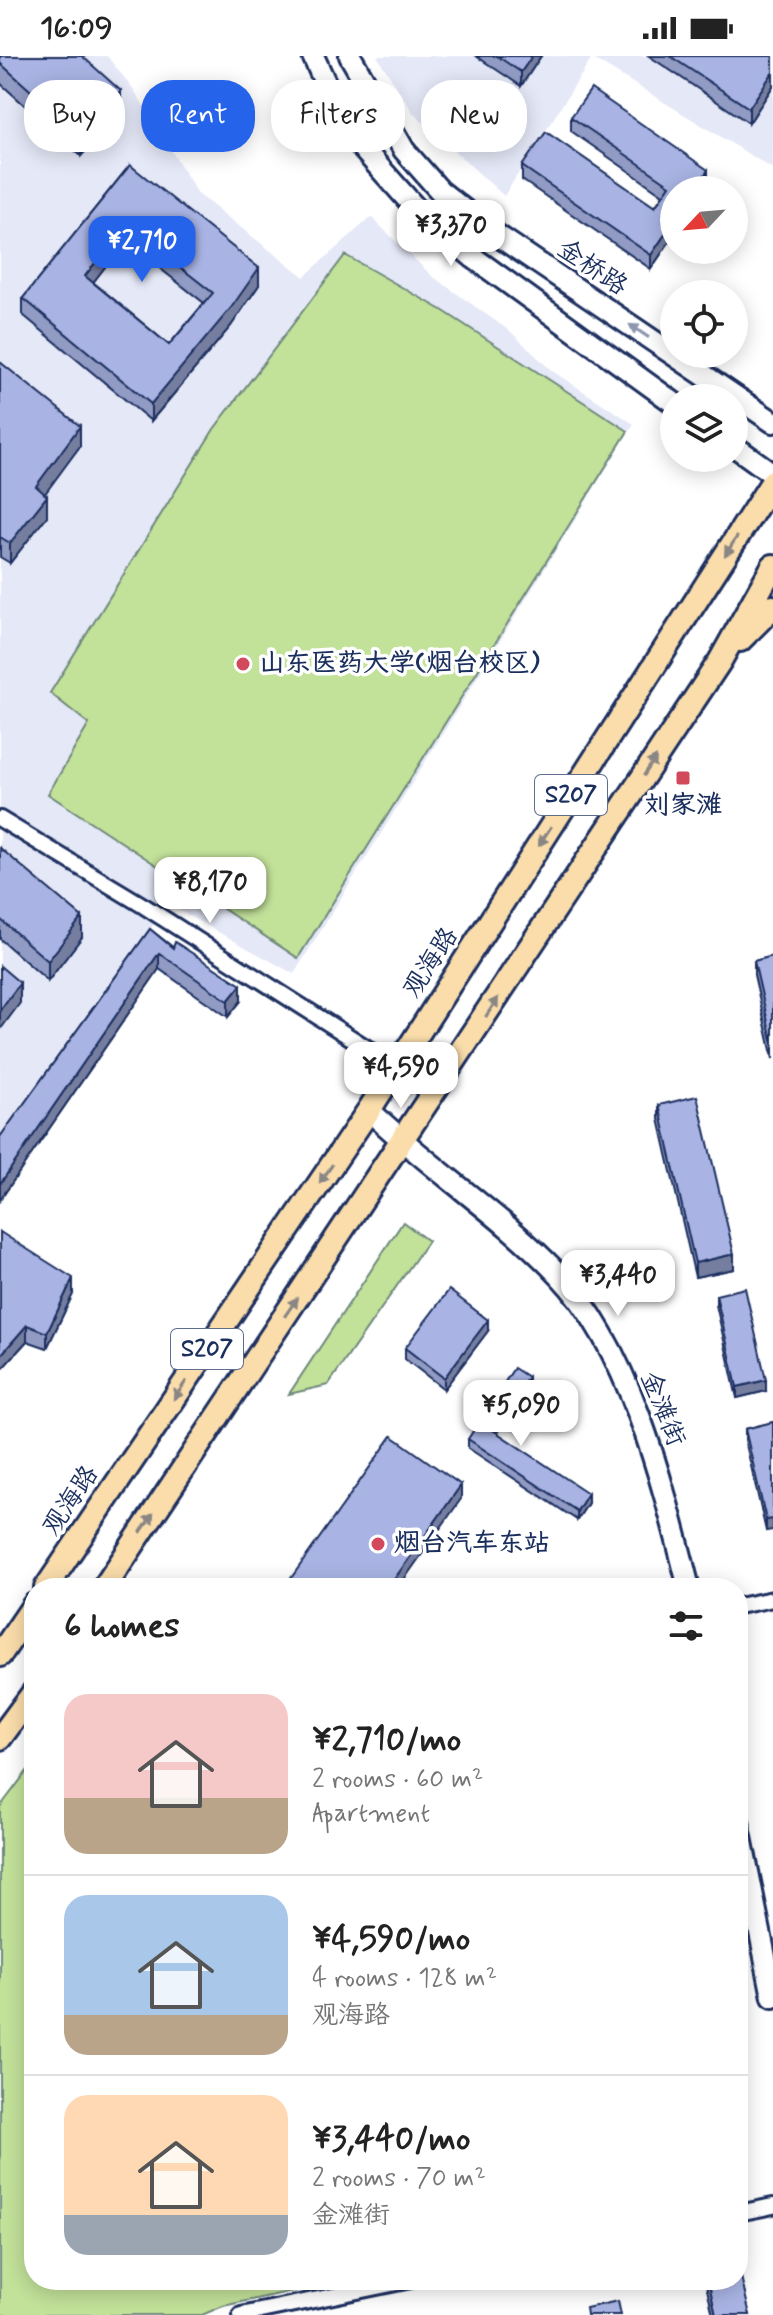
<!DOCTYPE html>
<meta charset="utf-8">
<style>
body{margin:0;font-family:Mynerve,"LXGW WenKai TC",sans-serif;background:#f6f6f6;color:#222;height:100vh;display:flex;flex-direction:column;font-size:30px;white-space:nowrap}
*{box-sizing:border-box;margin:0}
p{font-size:26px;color:#767676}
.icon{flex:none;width:44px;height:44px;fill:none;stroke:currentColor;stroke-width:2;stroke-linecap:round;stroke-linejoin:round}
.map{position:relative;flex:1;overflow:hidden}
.details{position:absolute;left:24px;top:1522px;width:724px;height:712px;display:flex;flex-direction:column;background:#fff;border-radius:32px;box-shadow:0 4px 20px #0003}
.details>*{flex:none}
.guide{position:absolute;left:24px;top:24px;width:726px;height:72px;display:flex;gap:16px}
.needle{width:52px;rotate:244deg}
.tools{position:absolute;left:660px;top:120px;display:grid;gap:16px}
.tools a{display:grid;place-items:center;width:88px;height:88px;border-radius:50%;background:#fff;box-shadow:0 4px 20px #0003;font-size:40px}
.price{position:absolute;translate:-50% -68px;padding:0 18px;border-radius:16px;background:#fff;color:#222;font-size:26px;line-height:52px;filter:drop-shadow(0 2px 4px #0008)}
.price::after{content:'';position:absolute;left:50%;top:48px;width:24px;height:18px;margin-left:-12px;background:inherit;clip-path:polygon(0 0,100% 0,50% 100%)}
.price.active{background:#2563eb;color:#fff}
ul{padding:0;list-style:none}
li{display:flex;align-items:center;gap:24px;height:200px;padding:0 40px}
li+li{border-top:2px solid #e0e0e0}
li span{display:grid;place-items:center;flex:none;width:224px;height:160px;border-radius:24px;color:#555}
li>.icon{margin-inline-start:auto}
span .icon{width:96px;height:96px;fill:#fffc;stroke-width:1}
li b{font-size:34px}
h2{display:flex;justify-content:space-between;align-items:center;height:96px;padding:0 40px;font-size:34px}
.pill{padding:0 28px;border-radius:32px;background:#fff;box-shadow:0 4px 20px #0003;font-size:28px;line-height:72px}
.pill.active{background:#2563eb;color:#fff}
.status{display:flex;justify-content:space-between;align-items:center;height:56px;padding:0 40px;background:#fff;direction:ltr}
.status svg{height:22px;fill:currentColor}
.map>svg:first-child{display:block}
.built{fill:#e5e8f7}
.green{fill:#c2e199;stroke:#6e887c;stroke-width:2}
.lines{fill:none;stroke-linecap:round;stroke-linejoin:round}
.street-casing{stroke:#1b2f5e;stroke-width:20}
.secondary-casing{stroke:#1b2f5e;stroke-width:26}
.primary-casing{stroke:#1b2f5e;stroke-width:28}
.street{stroke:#fff;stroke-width:14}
.secondary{stroke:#fff;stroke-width:20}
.primary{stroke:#faddab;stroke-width:22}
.wall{fill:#919bc4;stroke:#1b2f5e;stroke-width:2;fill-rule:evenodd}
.shaded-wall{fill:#767ea0;stroke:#1b2f5e;stroke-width:2}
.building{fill:#a9b4e4;stroke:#1b2f5e;stroke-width:2;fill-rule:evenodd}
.oneway{fill:#8d97ae}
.oneway2{fill:#8a8684}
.poi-dot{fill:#d1495b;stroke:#fff;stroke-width:3}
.labels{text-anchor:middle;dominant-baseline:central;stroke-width:7;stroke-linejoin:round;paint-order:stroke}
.shield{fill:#fff;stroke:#5f6d8e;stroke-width:2}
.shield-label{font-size:24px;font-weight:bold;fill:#1b2f5e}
.street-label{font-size:26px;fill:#1b2f5e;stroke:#fff}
.poi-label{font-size:26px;font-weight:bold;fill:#1b2f5e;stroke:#fff;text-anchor:start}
</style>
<div class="status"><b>16:09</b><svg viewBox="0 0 49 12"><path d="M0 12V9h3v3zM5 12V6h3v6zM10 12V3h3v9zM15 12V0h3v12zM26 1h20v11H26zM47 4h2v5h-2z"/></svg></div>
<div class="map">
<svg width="773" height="2259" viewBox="0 0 773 2259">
<rect width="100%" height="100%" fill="#fff"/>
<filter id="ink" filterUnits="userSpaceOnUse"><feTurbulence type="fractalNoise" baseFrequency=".0125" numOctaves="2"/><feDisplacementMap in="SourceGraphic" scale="16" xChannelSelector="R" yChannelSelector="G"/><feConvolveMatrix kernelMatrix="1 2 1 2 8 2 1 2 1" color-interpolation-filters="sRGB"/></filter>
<g filter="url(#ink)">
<g class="built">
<polygon points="0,0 107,0 134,34 198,138 304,221 371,161 432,220 511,276 552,315 634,368 294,918 168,848 0,1087"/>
<polygon points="377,0 773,0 773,113 592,2 504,140 414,58"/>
</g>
<g class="green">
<polygon points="345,199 442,254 628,375 298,902 48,738 89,668 50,637 214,373"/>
<polygon points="403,1166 428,1185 328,1329 289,1338"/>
<polygon points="34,1706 34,2224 344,2224 223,2250 202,2259 0,2259 0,1751"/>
</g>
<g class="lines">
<defs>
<g id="street">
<polyline points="0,763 144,850 397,1011"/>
<polyline points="738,1550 773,1543"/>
<polyline points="738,2157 773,2150"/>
<polyline points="241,2259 411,2224"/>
</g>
<g id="secondary">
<polyline points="313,0 328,33 363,93 418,155 474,202 674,347"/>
<polyline points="350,0 404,94 440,135 491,175 773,366"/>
<polyline points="734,390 773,418"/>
<path d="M369,1054C429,1112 501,1158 559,1219C631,1294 664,1433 689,1532"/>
<polyline points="738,1766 773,1941"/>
</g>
<g id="primary">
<polyline points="740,584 773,551"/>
<polyline points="46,1532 369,1054 773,425"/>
<polyline points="104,1532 720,605 773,510"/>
<polyline points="0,1599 34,1549"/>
<polyline points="0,1682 34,1636"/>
</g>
</defs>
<use href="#street" class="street-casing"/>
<use href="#secondary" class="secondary-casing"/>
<use href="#primary" class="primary-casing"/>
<use href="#street" class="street"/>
<use href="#secondary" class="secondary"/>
<use href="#primary" class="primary"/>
</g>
<g class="wall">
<polygon points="0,0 121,55 81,100 0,27"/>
<polygon points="476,0 541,0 521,30"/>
<polygon points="649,0 773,0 773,30 749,67"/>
<polygon points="571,61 708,128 651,213 522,124 522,110 655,151 663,139 571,75"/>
<path d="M130,109L259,229L231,270L151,365L23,259V242ZM125,185L204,247L169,289L93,226Z"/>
<polygon points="0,306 80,390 44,437 47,460 10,507 0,501"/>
<polygon points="0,792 82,881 48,925 0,883"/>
<polygon points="150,873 241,945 228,961 159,913 0,1144 0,1081"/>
<polygon points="773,900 773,1003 754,919 754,905"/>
<polygon points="659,1049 734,1213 695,1221 659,1063"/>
<polygon points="0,1176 73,1238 47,1292 27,1285 0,1315"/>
<polygon points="716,1239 766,1335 737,1342 716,1249"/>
<polygon points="488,1275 444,1333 405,1303 405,1292"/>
<polygon points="528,1331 497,1377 588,1447 577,1464 468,1392 468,1383"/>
<polygon points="773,1366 766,1475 745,1384 745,1373"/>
<polygon points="706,2224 738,2224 750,2259 713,2259 706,2229"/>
</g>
<g class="shaded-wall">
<polygon points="532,0 541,0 521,30 521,16"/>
<polygon points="773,16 773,30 749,67 749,52"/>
<polygon points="121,35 121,55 81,100 81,80"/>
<polygon points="708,114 708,128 705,134 695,134"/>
<polygon points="674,165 674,179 651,213 651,199"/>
<polygon points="125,168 125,185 85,237 85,220"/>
<polygon points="259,212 259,229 231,270 151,365 151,348"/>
<polygon points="80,370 80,390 36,450 36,430"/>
<polygon points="47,440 47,460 10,507 10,487"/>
<polygon points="82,861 82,881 48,925 48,905"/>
<polygon points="159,897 159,913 0,1144 0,1128"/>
<polygon points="20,927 20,947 0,974 0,954"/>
<polygon points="241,929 241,945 228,961 228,945"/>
<polygon points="734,1198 734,1213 695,1221 695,1207"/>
<polygon points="73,1222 73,1238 47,1292 47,1277"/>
<polygon points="488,1264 488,1275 444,1333 444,1322"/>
<polygon points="27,1269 27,1285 0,1315 0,1300"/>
<polygon points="528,1321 528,1331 493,1384 493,1374"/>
<polygon points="766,1324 766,1335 737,1342 737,1331"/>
<polygon points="461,1429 461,1443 398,1532 388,1532"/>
<polygon points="588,1437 588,1447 577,1464 577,1455"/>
<polygon points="773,1463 773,1474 766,1475 766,1464"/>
</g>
<g class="building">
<polygon points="0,0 82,0 121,35 81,80 0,7"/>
<polygon points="497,0 532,0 521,16"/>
<polygon points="670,0 773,0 773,16 749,52"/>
<polygon points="591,33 708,114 695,134 674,134 674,165 651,199 522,110 546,76 655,151 670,129 571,61"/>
<path d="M130,109L259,212L231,252L151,348L23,242ZM125,168L213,237L169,289L85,220Z"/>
<polygon points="0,306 80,370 36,430 47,440 10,487 0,481"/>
<polygon points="0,792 82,861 48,905 0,863"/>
<polygon points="150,873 173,892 175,886 241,929 228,945 159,897 0,1128 0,1081"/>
<polygon points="773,900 773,988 754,905"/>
<polygon points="0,910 20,927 0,954"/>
<polygon points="697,1040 734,1198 695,1207 659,1049"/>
<polygon points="0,1176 73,1222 47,1277 27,1269 0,1300"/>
<polygon points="745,1232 766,1324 737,1331 716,1239"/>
<polygon points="449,1234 488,1264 444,1322 405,1292"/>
<polygon points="514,1312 528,1321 493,1374 588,1437 577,1455 468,1383"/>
<polygon points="773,1366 773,1463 766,1464 745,1373"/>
<polygon points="392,1380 461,1429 388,1532 284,1532"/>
<polygon points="738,2208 750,2259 716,2259 708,2224 738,2224"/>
<polygon points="618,2245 621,2259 587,2259 586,2252"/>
</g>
<defs><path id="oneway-solid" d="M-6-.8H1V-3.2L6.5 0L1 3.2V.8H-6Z" transform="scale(2)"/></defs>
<use class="oneway" href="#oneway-solid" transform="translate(639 275) rotate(-146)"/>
<g class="oneway2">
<use href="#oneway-solid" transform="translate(731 490) rotate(123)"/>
<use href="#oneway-solid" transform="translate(650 710) rotate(-57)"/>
<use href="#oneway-solid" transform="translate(545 780) rotate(123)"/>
<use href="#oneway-solid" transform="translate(492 951) rotate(-57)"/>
<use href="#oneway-solid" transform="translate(326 1118) rotate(124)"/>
<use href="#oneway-solid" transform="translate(291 1251) rotate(-56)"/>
<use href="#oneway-solid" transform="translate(180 1334) rotate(124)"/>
<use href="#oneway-solid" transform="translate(147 1467) rotate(-56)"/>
</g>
</g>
<g class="poi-dot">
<circle cx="243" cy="608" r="8"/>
<rect x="675" y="714" width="16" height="16" rx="4"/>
<circle cx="378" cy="1488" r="8"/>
</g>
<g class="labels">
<g class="shield">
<rect x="535" y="719" width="72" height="40" rx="6"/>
<rect x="171" y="1273" width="72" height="40" rx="6"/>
</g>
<g class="shield-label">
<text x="571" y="739">S207</text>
<text x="207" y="1293">S207</text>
</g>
<g class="street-label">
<text transform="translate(592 212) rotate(34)">金桥路</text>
<text transform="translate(431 907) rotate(-57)">观海路</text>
<text transform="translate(662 1353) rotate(68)">金滩街</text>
<text transform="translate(71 1445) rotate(-56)">观海路</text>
</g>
<g class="poi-label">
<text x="259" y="608">山东医药大学(烟台校区)</text>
<text x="683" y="750" text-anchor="middle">刘家滩</text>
<text x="394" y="1488">烟台汽车东站</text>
</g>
</g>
</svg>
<div class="tools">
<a><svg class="needle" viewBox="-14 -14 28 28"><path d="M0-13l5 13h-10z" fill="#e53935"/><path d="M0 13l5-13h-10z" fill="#767676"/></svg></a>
<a><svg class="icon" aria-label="locate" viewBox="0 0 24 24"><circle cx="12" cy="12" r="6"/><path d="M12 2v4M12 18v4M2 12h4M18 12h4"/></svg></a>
<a><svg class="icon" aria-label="layers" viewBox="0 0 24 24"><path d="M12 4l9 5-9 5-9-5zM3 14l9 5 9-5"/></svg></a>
</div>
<b class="price" style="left:451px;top:212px">¥3,370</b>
<b class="price active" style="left:142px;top:228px">¥2,710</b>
<b class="price" style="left:210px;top:869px">¥8,170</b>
<b class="price" style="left:401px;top:1054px">¥4,590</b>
<b class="price" style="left:618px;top:1262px">¥3,440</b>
<b class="price" style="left:521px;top:1392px">¥5,090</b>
<div class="guide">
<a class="pill">Buy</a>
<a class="pill active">Rent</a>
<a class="pill">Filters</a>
<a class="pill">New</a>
</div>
<section class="details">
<h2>6 homes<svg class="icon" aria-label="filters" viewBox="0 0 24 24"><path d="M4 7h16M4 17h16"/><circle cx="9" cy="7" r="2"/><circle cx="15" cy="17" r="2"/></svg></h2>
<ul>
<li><span style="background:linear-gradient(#f6c9c9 65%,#b9a48a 0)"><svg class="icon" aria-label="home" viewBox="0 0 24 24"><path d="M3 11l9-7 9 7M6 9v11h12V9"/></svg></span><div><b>¥2,710/mo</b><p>2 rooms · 60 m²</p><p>Apartment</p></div></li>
<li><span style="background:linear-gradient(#a9c7e8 75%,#b9a48a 0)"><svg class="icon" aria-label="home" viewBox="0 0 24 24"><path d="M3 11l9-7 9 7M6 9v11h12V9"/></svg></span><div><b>¥4,590/mo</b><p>4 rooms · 128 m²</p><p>观海路</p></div></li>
<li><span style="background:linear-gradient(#ffd9b3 75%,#9aa5b1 0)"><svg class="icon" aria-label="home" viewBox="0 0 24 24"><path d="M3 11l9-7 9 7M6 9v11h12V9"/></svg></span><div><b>¥3,440/mo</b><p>2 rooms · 70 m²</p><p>金滩街</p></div></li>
</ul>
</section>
</div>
